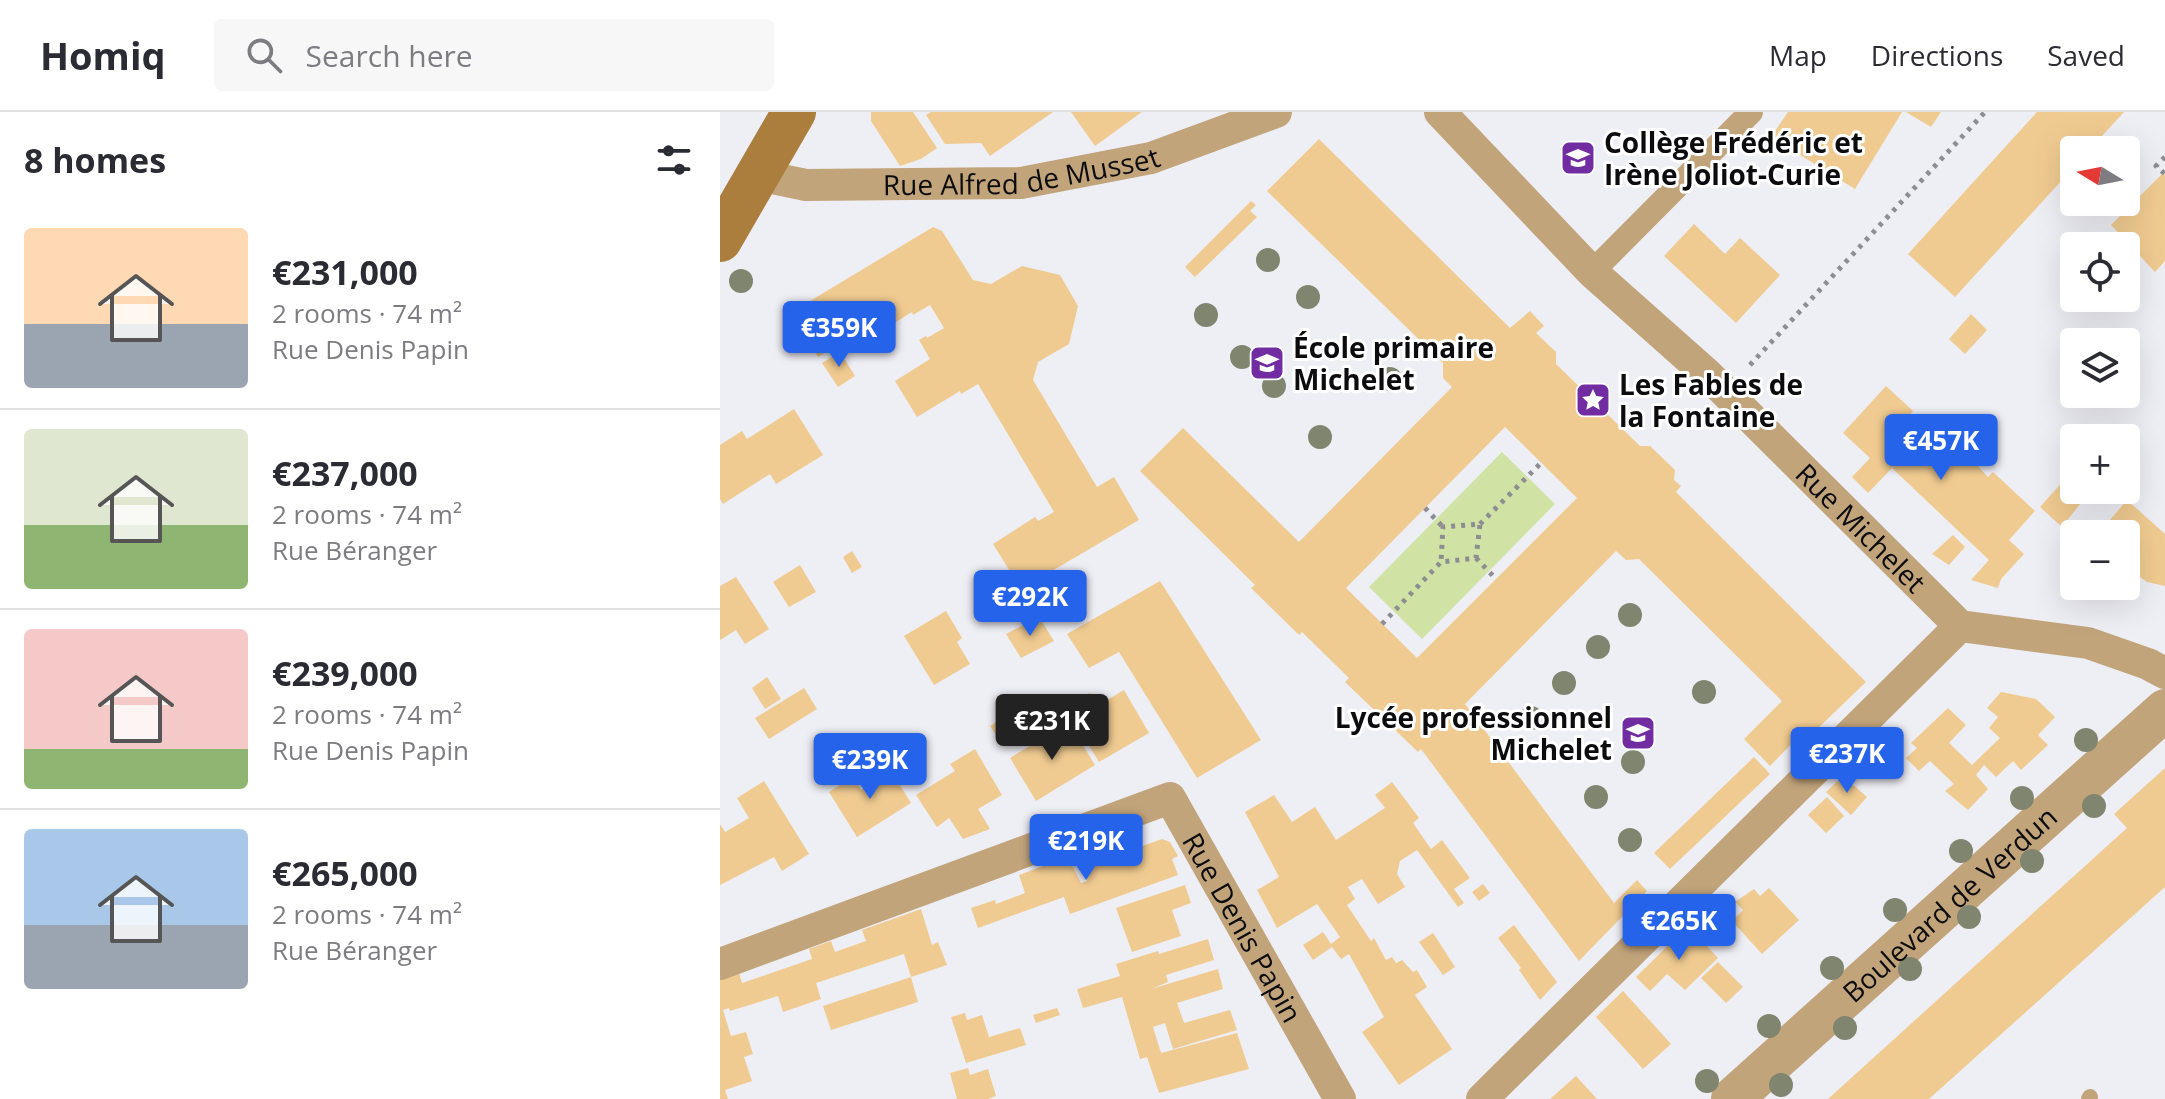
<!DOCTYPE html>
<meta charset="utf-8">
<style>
body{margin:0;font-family:"Open Sans",sans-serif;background:#f7f7f7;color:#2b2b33;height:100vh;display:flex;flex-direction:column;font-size:30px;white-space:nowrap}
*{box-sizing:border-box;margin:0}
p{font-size:26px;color:#7c7c81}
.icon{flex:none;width:44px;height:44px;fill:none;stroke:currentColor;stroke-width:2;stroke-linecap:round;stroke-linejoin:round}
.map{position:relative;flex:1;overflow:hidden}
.drawer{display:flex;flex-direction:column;background:#fff;width:720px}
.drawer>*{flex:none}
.needle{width:52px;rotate:280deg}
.tools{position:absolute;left:1340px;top:24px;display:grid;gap:16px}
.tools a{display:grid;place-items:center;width:80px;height:80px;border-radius:8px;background:#fff;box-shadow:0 8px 32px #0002;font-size:40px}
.price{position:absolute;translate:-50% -68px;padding:0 18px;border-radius:8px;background:#2563eb;color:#fff;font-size:26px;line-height:52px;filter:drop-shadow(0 2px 4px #0008)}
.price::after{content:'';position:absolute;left:50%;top:48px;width:24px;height:18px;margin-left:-12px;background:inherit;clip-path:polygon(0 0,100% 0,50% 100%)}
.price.on{background:#222;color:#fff}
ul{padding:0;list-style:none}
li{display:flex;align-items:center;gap:24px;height:200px;padding:0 24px}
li+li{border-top:2px solid #e1e1e2}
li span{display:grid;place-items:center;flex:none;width:224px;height:160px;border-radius:8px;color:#555}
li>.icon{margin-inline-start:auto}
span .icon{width:96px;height:96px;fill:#fffc;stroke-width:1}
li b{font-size:34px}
h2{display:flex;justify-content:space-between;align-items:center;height:96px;padding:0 24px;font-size:34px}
header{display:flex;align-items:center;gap:48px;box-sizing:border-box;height:112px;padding:0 40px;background:#fff;border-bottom:2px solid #e1e1e2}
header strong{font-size:38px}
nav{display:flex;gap:44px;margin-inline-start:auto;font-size:28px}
.search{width:560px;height:72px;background:#f7f7f7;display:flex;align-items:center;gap:20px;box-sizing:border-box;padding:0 28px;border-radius:8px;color:#7c7c81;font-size:30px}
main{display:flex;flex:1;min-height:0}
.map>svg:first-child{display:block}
.green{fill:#d0e3a5}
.building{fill:#f0cb91;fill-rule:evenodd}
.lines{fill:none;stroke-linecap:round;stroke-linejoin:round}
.path{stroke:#8d8d92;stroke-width:5;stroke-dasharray:4 6;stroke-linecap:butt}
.service{stroke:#c2a47b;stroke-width:16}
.pedestrian{stroke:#c2a47b;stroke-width:24}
.minor{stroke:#c2a47b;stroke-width:32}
.tertiary{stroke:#c2a47b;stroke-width:42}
.secondary{stroke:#ab7e3d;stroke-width:44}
.tree{fill:#7f856e}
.labels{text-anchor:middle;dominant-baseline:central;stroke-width:6;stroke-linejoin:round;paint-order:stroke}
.poi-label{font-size:28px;font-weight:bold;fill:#0c0c0e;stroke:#fff;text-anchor:start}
.street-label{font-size:28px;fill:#0c0c0e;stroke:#fff}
</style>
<header>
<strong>Homiq</strong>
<div class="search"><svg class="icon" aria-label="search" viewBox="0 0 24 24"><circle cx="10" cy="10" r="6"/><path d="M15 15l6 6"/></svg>Search here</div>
<nav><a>Map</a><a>Directions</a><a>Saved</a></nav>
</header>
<main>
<section class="drawer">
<h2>8 homes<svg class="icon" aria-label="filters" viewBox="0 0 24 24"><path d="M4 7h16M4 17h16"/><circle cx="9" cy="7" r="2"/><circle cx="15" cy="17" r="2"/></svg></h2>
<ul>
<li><span style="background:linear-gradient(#ffd9b3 60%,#9aa5b1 0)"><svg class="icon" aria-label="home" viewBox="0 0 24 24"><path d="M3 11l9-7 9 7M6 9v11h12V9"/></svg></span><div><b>€231,000</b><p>2 rooms · 74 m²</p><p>Rue Denis Papin</p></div></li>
<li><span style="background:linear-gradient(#dfe7d0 60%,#8fb573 0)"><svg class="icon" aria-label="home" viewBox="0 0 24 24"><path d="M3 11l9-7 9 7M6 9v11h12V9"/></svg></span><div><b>€237,000</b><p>2 rooms · 74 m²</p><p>Rue Béranger</p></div></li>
<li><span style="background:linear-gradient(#f6c9c9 75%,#8fb573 0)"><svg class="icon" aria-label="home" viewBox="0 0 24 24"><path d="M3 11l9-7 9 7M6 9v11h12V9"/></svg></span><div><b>€239,000</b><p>2 rooms · 74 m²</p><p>Rue Denis Papin</p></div></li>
<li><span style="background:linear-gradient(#a9c7e8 60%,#9aa5b1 0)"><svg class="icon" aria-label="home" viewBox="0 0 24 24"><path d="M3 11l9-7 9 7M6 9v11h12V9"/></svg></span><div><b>€265,000</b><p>2 rooms · 74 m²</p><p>Rue Béranger</p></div></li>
</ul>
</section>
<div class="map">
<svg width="1445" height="987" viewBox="0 0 1445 987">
<rect width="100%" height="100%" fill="#eeeef5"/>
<polygon class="green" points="782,340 835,392 702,527 649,475"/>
<g class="building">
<polygon points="151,0 193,0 217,36 201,47 180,54 151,9"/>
<polygon points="211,0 333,0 270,44 261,31 225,32 206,3"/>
<polygon points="351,0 422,0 375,34"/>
<polygon points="1068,0 1182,0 1135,77 1051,25"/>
<polygon points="1186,0 1221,0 1211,15"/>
<polygon points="1317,0 1404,0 1369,38 1354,38 1354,55 1235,185 1188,142"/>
<path d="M599,27L790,216L810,199L824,214L816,221L836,240V252L920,334H930L955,358L954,368L961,374L956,380L1146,570L1093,621L1088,615L1050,654L1024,627L1062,589L919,447L906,448L896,439L745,592L894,791L917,768L927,779L859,849L701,637L698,640L625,570L629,566L582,520L579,523L531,476L535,473L420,359L463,316L579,430L732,275L723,266V251L547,79ZM785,315L857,386L697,546L626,476Z"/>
<polygon points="1445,59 1445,149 1435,160 1391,113"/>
<polygon points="531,89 536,93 530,99 537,105 475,165 465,155"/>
<polygon points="974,112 1005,142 1020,126 1060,163 1016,211 944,144"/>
<polygon points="213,115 222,119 253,168 271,172 302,154 340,163 358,194 349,232 318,250 313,268 377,375 394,365 419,408 301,477 273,432 315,405 318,409 334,400 258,272 241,282 240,279 197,305 175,269 210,247 199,228 206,224 207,226 224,216 210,193 193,203 192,200 149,227 144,218 98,245 70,201"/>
<polygon points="1251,202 1267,218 1245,242 1229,227"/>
<polygon points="120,240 135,264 118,275 102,251"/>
<polygon points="1166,274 1193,299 1188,305 1227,342 1231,338 1248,354 1253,349 1268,365 1273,360 1315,399 1289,428 1304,442 1281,467 1278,476 1251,468 1269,448 1172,356 1148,381 1132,365 1150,346 1123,321"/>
<polygon points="74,297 103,343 56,372 50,362 3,392 0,387 0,333 22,319 27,327"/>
<polygon points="1354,357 1354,378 1371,378 1342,415 1320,395"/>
<polygon points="1407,388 1445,422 1445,474 1427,470 1406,455 1406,422 1378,422"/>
<polygon points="1233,423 1245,435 1229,453 1212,442"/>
<polygon points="132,439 142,455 132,461 123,445"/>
<polygon points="80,453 96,480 69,495 53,470"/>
<polygon points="16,465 49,517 25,532 16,518 0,528 0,474"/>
<polygon points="440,469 541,628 477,666 399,540 369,556 347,522"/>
<polygon points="226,499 242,526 237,530 250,552 214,573 184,524"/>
<polygon points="319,505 334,529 301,546 286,522"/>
<polygon points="47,565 61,587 45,597 32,576"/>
<polygon points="84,576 97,597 49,627 35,606"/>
<polygon points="404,578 429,621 379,650 345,595 370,581 375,589 379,586 382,591"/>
<polygon points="1281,580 1316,587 1335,605 1318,623 1328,633 1301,658 1293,649 1276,665 1264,653 1256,663 1268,677 1248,698 1225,679 1234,672 1210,649 1199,659 1186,646 1197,636 1191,631 1228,596 1246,613 1229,631 1252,653 1280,626 1269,616 1278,605 1267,596"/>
<polygon points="283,606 294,625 282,632 270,614"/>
<polygon points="349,610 375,653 316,689 290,646"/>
<polygon points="255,637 282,683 258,697 270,717 243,727 229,706 217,715 196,683 235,659 230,652"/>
<polygon points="1034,645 1050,662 950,757 934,741"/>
<polygon points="168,654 191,691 137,725 109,680 133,665 141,678 155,669 153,664"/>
<polygon points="1445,656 1445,775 1209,987 1108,987 1407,716 1394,702"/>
<polygon points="1123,664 1147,685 1131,703 1106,680"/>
<polygon points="44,669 89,742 62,759 54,745 0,773 0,712 5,720 29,706 17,686"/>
<polygon points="672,670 699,706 693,711 711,737 722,728 750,766 734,777 744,791 738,795 697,738 680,749 677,762 685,775 658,792 642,767 628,775 635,787 627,793 651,829 654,826 666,848 672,845 676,851 682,848 693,860 697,858 707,875 695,883 732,937 679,973 642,920 664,905 629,842 621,847 612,835 593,848 583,833 603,820 611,832 620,825 597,792 557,816 552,806 537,778 559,765 525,700 554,683 572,710 595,695 616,728 665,696 655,683"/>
<polygon points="1107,685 1124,704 1106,721 1088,703"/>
<polygon points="442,727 450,730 458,744 452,747 458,763 350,802 344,785 258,816 251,796 275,788 276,792 305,781 299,763 337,749 339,753 350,749 361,771 367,769 364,758 379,752 378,750"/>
<polygon points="763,772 770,781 759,789 752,780"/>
<polygon points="465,773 471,791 452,798 461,824 412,840 396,796"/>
<polygon points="1049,776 1079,808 1042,842 1012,809 1023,798 1015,790 1034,777 1040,784"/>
<polygon points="201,797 212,833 218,830 227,853 191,865 184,842 96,871 101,887 63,900 58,884 10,899 9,896 3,898 11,924 26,920 33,942 24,945 32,969 5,978 8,987 0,987 0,868 19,861 22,871 92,847 89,837 111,829 115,840 146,829 142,818"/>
<polygon points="794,813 837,870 820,888 799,858 801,856 778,826"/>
<polygon points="968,814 998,846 965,878 947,862 930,879 916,865"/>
<polygon points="713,821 735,855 723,863 699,830"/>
<polygon points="488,827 494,848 446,863 448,870 431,877 498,857 503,877 457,891 464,911 510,898 517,918 453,937 445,911 433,915 441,941 517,921 529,957 439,981 427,945 420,947 402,885 363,896 357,877 400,864 396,852 438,839 439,842"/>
<polygon points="998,850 1023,875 1006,891 981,866"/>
<polygon points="191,865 198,890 111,918 103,894"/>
<polygon points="903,879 951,932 923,957 876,905"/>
<polygon points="337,896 340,903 316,911 313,903"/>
<polygon points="245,901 247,908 262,903 269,925 300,916 306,933 246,951 231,905"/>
<polygon points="248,956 250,963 268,957 276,984 268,987 237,987 230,961"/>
<polygon points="856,964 877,987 830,987"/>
</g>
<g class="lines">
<g class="path">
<polyline points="1445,45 1436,54 1445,62"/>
<polyline points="1030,253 1265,0"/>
<polyline points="705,396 723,415"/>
<polyline points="760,412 821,351"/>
<polyline points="756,446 776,467"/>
<polyline points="662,512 721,450 756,446 760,412 723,415 721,450"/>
</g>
<polyline class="service" points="1369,987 1370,985"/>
<polyline class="pedestrian" points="872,160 1031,0"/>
<g class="minor">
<path id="s1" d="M720,0L872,160L988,263L1240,514L1368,531L1428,552L1445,561"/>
<path id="s2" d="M37,63L86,73L301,71L431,46L556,0"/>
<path id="s3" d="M0,852L450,686L620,987"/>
<polyline points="762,987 1240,514"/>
</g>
<path class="tertiary" id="s4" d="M1012,987L1445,598"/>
<polyline class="secondary" points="0,128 74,0"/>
</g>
<g class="tree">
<circle cx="548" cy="148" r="12"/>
<circle cx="21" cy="169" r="12"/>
<circle cx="588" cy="185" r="12"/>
<circle cx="486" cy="203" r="12"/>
<circle cx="522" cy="245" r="12"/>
<circle cx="670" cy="267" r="12"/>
<circle cx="554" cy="274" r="12"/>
<circle cx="600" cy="325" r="12"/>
<circle cx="910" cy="503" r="12"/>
<circle cx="878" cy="535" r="12"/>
<circle cx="844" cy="571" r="12"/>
<circle cx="984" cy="580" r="12"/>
<circle cx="811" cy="606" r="12"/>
<circle cx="1366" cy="628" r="12"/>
<circle cx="913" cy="650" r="12"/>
<circle cx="876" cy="685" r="12"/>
<circle cx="1302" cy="686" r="12"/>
<circle cx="1374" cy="694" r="12"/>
<circle cx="910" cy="728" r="12"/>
<circle cx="1241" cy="739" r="12"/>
<circle cx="1312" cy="749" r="12"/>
<circle cx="1175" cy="798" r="12"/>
<circle cx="1249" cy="805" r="12"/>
<circle cx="1112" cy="856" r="12"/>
<circle cx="1190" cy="857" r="12"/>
<circle cx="1049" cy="914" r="12"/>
<circle cx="1125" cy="916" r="12"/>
<circle cx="987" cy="969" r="12"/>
<circle cx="1061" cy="973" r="12"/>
</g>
<defs>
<symbol id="school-square" viewBox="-11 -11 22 22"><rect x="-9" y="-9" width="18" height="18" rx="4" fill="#712ca1" stroke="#fff"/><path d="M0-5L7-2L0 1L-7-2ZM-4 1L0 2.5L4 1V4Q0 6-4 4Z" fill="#fff"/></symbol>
<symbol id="sight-square" viewBox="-11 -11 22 22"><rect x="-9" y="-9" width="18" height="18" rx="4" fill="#712ca1" stroke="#fff"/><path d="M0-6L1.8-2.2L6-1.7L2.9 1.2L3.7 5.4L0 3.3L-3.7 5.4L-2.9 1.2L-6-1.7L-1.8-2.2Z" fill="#fff"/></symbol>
</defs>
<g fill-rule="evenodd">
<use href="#school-square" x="838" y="26" width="40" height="40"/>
<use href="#school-square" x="527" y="231" width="40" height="40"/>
<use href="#sight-square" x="853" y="268" width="40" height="40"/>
<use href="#school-square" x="898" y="601" width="40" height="40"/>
</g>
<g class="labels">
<g class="poi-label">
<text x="884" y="30">Collège Frédéric et<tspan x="884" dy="32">Irène Joliot-Curie</tspan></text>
<text x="573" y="235">École primaire<tspan x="573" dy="32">Michelet</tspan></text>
<text x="899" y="272">Les Fables de<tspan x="899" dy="32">la Fontaine</tspan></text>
<text x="892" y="605" text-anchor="end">Lycée professionnel<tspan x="892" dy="32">Michelet</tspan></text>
</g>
<g class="street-label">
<text stroke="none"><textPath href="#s2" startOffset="266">Rue Alfred de Musset</textPath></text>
<text stroke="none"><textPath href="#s1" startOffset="592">Rue Michelet</textPath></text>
<text stroke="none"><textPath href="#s4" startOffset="292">Boulevard de Verdun</textPath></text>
<text stroke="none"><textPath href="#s3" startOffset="628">Rue Denis Papin</textPath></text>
</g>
</g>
</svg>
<div class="tools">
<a><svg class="needle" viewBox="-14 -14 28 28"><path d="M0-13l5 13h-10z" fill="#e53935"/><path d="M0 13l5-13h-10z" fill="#7c7c81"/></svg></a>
<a><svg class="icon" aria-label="locate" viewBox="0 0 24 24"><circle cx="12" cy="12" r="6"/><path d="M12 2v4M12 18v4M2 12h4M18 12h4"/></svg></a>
<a><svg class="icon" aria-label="layers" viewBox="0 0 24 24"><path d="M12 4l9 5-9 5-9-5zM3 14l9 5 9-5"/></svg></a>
<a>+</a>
<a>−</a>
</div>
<b class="price" style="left:119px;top:257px">€359K</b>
<b class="price" style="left:1221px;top:370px">€457K</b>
<b class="price" style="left:310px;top:526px">€292K</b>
<b class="price on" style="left:332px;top:650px">€231K</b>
<b class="price" style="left:1127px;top:683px">€237K</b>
<b class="price" style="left:150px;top:689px">€239K</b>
<b class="price" style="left:366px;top:770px">€219K</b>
<b class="price" style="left:959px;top:850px">€265K</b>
</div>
</main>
